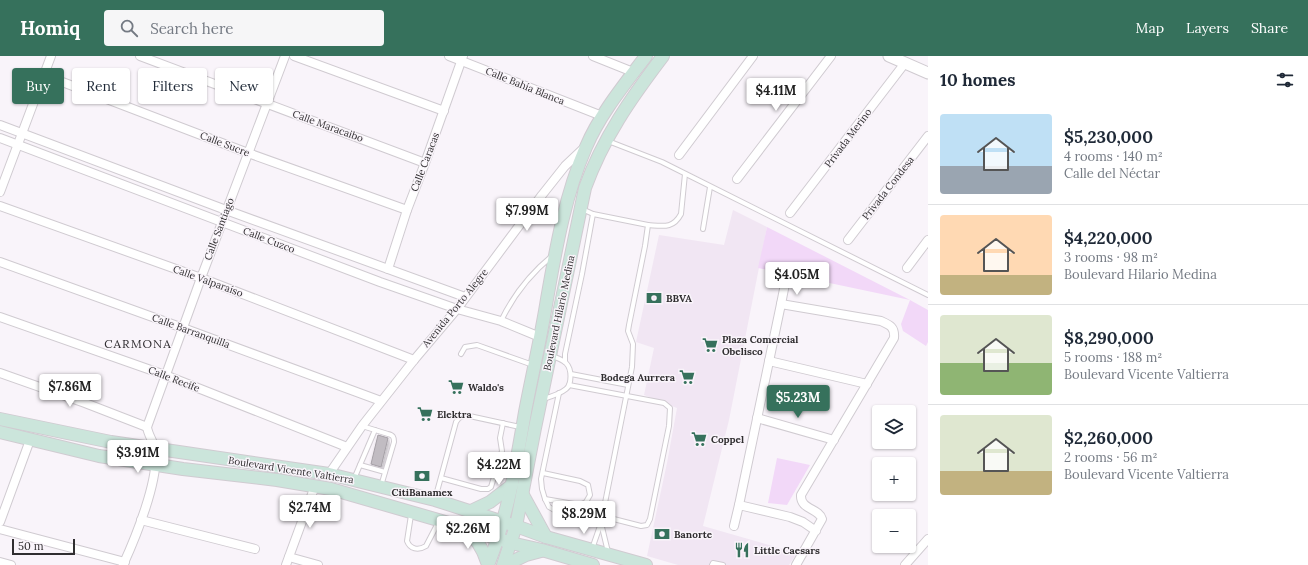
<!DOCTYPE html>
<meta charset="utf-8">
<style>
body{margin:0;font-family:Lora,serif;background:#f6f6f7;color:#1f2937;height:100vh;display:flex;flex-direction:column;font-size:15px;white-space:nowrap}
*{box-sizing:border-box;margin:0}
p{font-size:13px;color:#747a83}
.icon{flex:none;width:22px;height:22px;fill:none;stroke:currentColor;stroke-width:2;stroke-linecap:round;stroke-linejoin:round}
.map{position:relative;flex:1;overflow:hidden}
.details{display:flex;flex-direction:column;background:#fff;width:380px}
.details>*{flex:none}
.top-card{position:absolute;left:12px;top:12px;width:380px;height:36px;display:flex;gap:8px}
.buttons{position:absolute;left:872px;top:349px;display:grid;gap:8px}
.buttons a{display:grid;place-items:center;width:44px;height:44px;border-radius:4px;background:#fff;box-shadow:0 1px 3px #0004;font-size:20px}
.scale{position:absolute;left:12px;bottom:10px;width:63px;box-sizing:border-box;padding-left:4px;border:2px solid #302e30;border-top:0;font-size:11px;line-height:14px;white-space:nowrap;color:#302e30;-webkit-text-stroke:3px #f9f4fa;paint-order:stroke}
.price{position:absolute;translate:-50% -34px;padding:0 9px;border-radius:4px;background:#fff;color:#222;font-size:13px;line-height:26px;filter:drop-shadow(0 1px 2px #0008)}
.price::after{content:'';position:absolute;left:50%;top:24px;width:12px;height:9px;margin-left:-6px;background:inherit;clip-path:polygon(0 0,100% 0,50% 100%)}
.price.selected{background:#36715c;color:#fff}
ul{padding:0;list-style:none}
li{display:flex;align-items:center;gap:12px;height:100px;padding:0 12px}
li+li{border-top:1px solid #e0e1e3}
li span{display:grid;place-items:center;flex:none;width:112px;height:80px;border-radius:4px;color:#555}
li>.icon{margin-inline-start:auto}
span .icon{width:48px;height:48px;fill:#fffc;stroke-width:1}
li b{font-size:17px}
h2{display:flex;justify-content:space-between;align-items:center;height:48px;padding:0 12px;font-size:17px}
.tag{padding:0 14px;border-radius:4px;background:#fff;box-shadow:0 1px 3px #0004;font-size:14px;line-height:36px}
.tag.selected{background:#36715c;color:#fff}
header{display:flex;align-items:center;gap:24px;box-sizing:border-box;height:56px;padding:0 20px;background:#36715c;color:#fff}
header strong{font-size:19px}
nav{display:flex;gap:22px;margin-inline-start:auto;font-size:14px}
.search{width:280px;height:36px;background:#f6f6f7;display:flex;align-items:center;gap:10px;box-sizing:border-box;padding:0 14px;border-radius:4px;color:#747a83;font-size:15px}
main{display:flex;flex:1;min-height:0}
.map>svg:first-child{display:block}
.built{fill:#f1e6f3}
.green{fill:#f2d8f8}
.building{fill:#c1bcc2;stroke:#a5a0a6;filter:url(#shadow)}
.lines{fill:none;stroke-linecap:round;stroke-linejoin:round}
.service-casing{stroke:#d0cbd1;stroke-width:6}
.minor-casing{stroke:#d0cbd1;stroke-width:10}
.tertiary-casing{stroke:#d0cbd1;stroke-width:13}
.secondary-casing{stroke:#d0cbd1;stroke-width:14}
.service{stroke:#fff;stroke-width:4}
.minor{stroke:#fff;stroke-width:8}
.tertiary{stroke:#fff;stroke-width:11}
.secondary{stroke:#cbe5db;stroke-width:12}
.labels{text-anchor:middle;dominant-baseline:central;stroke-width:3;stroke-linejoin:round;paint-order:stroke}
.street-label{font-size:10px;fill:#302e30;stroke:#f9f4fa}
.poi-label{font-size:10px;font-weight:bold;fill:#302e30;stroke:#f9f4fa;text-anchor:start}
.quarter-label{font-size:12px;letter-spacing:1px;fill:#322f33;stroke:#f9f4fa}
</style>
<header>
<strong>Homiq</strong>
<div class="search"><svg class="icon" aria-label="search" viewBox="0 0 24 24"><circle cx="10" cy="10" r="6"/><path d="M15 15l6 6"/></svg>Search here</div>
<nav><a>Map</a><a>Layers</a><a>Share</a></nav>
</header>
<main>
<div class="map">
<svg width="928" height="509" viewBox="0 0 928 509">
<defs>
<filter id="shadow"><feDropShadow dx="1.5" dy="2.5" stdDeviation="2" flood-color="#0004"/></filter>
</defs>
<rect width="100%" height="100%" fill="#f9f4fa"/>
<polygon class="built" points="733,154 767,171 729,364 703,470 797,497 789,509 678,509 647,500 667,407 677,352 644,339 654,292 636,286 659,179 724,189"/>
<g class="green">
<polygon points="767,171 910,244 928,254 928,286 926,290 903,275 901,268 910,244 758,212"/>
<polygon points="777,402 810,409 787,449 768,447"/>
</g>
<polygon class="building" points="378,379 388,382 381,411 371,408"/>
<g class="lines">
<defs>
<g id="service">
<polyline points="608,85 662,106 928,239"/>
<polyline points="582,153 593,158 648,169 645,190 629,269 628,275 633,288 632,311 601,467 592,493"/>
<path d="M648,169C663,170 673,173 681,158L685,118"/>
<polyline points="703,173 710,131"/>
<path d="M501,265C513,240 530,218 552,200"/>
<polyline points="461,298 465,291 477,289 533,309"/>
<polyline points="565,306 565,298 582,218 593,158"/>
<polyline points="571,318 628,329"/>
<polyline points="559,337 541,423 542,433 545,443 549,451 556,455 602,460 641,470 647,469 650,463 669,370 670,352 664,347 569,329"/>
<path d="M543,343C550,341 560,338 566,333C572,328 572,313 566,307C563,304 557,302 552,300"/>
<path d="M362,370L388,378C393,379 394,381 394,386L381,430"/>
<polyline points="360,409 385,416"/>
<polyline points="543,417 580,425 588,429 590,439 586,446 580,449 545,443"/>
<polyline points="441,422 481,433 488,433 491,431 502,395 500,382 503,367"/>
<polyline points="354,423 375,374"/>
<polyline points="435,443 456,366 459,362 465,359 520,371"/>
<path d="M411,459L407,485C410,493 418,495 426,490L439,465"/>
<polyline points="601,467 608,496"/>
<polyline points="712,509 713,507 723,509"/>
</g>
<g id="minor">
<polyline points="140,0 425,107"/>
<polyline points="294,0 444,55"/>
<polyline points="449,0 602,60"/>
<polyline points="593,0 633,16"/>
<polyline points="44,19 248,97 407,154"/>
<polyline points="0,69 226,154 465,241"/>
<polyline points="0,82 380,226 457,253 501,265 540,281"/>
<polyline points="679,99 753,0"/>
<polyline points="737,123 831,0"/>
<polyline points="0,136 51,0"/>
<polyline points="0,150 201,222 414,304"/>
<polyline points="790,157 905,7"/>
<polyline points="848,184 928,80"/>
<polyline points="0,206 183,272 381,345"/>
<polyline points="907,212 928,184"/>
<polyline points="388,213 407,154 425,107 463,0"/>
<polyline points="781,248 787,218"/>
<polyline points="0,261 165,319 347,391"/>
<polyline points="769,305 867,328"/>
<polyline points="0,317 85,347 147,371"/>
<polyline points="757,362 834,384"/>
<polyline points="329,418 362,370 414,304 457,253 542,139 565,110 583,93"/>
<polyline points="141,464 255,493"/>
<polyline points="0,466 30,384"/>
<polyline points="734,470 739,449"/>
<polyline points="0,473 125,506"/>
<polyline points="289,501 318,509"/>
<polyline points="0,506 11,509"/>
<path d="M123,509C135,483 160,422 155,394C154,386 148,379 147,371L201,222L285,0"/>
<polyline points="286,509 315,430"/>
<path d="M796,509L822,463C819,452 800,454 801,439L894,282C895,271 890,269 881,265L781,248L739,449L790,461L803,466L816,475"/>
<polyline points="905,509 928,483"/>
</g>
<polyline id="tertiary" points="889,0 928,17"/>
<g id="secondary">
<polyline points="0,363 111,386 329,418 435,444 516,470 546,481 646,509"/>
<polyline points="0,376 99,400 183,413 277,424 331,433 459,470 511,487 542,494 593,509"/>
<polyline points="523,439 546,481"/>
<polyline points="471,455 490,446 512,429"/>
<path d="M465,474C477,482 484,495 488,509"/>
<path d="M488,509C508,459 516,409 525,356C532,319 541,281 547,243C556,192 565,139 586,91C600,58 624,29 646,0"/>
<path d="M503,509L516,470L535,372L585,132C603,82 631,42 663,0"/>
<polyline points="505,509 526,499 541,495"/>
</g>
</defs>
<use href="#service" class="service-casing"/>
<use href="#minor" class="minor-casing"/>
<use href="#tertiary" class="tertiary-casing"/>
<use href="#secondary" class="secondary-casing"/>
<use href="#service" class="service"/>
<use href="#minor" class="minor"/>
<use href="#tertiary" class="tertiary"/>
<use href="#secondary" class="secondary"/>
</g>
<defs>
<symbol id="bank-bare" viewBox="-9 -9 18 18"><path d="M-6-4H6V4H-6ZM0-2.3a2.3 2.3 0 1 0 0 4.6a2.3 2.3 0 1 0 0-4.6Z" fill="#36715c" stroke="#f9f4fa" stroke-width="2.5" paint-order="stroke"/></symbol>
<symbol id="supermarket-bare" viewBox="-9 -9 18 18"><path d="M-6-5.5h2.5l.6 2H6L4.5 2H-2.5L-4.4-4H-6ZM-1.5 3.2a1.3 1.3 0 1 0 .1 0ZM3 3.2a1.3 1.3 0 1 0 .1 0Z" fill="#36715c" stroke="#f9f4fa" stroke-width="2.5" paint-order="stroke"/></symbol>
<symbol id="restaurant-bare" viewBox="-9 -9 18 18"><path d="M-5-6h1v4h1v-4h1v4h1v-4h1v5L-1.5 .5V6h-2V.5L-5-1ZM5-6V6H3V1.5H1.5Q1.5-4 5-6Z" fill="#36715c" stroke="#f9f4fa" stroke-width="2.5" paint-order="stroke"/></symbol>
</defs>
<g fill-rule="evenodd">
<use href="#bank-bare" x="643" y="231" width="22" height="22"/>
<use href="#supermarket-bare" x="699" y="278" width="22" height="22"/>
<use href="#supermarket-bare" x="676" y="310" width="22" height="22"/>
<use href="#supermarket-bare" x="445" y="320" width="22" height="22"/>
<use href="#supermarket-bare" x="414" y="347" width="22" height="22"/>
<use href="#supermarket-bare" x="688" y="372" width="22" height="22"/>
<use href="#bank-bare" x="411" y="409" width="22" height="22"/>
<use href="#bank-bare" x="651" y="467" width="22" height="22"/>
<use href="#restaurant-bare" x="731" y="483" width="22" height="22"/>
</g>
<g class="labels">
<g class="street-label">
<text transform="translate(525 30) rotate(22)">Calle Bahía Blanca</text>
<text transform="translate(328 70) rotate(20)">Calle Maracaibo</text>
<text transform="translate(848 82) rotate(-53)">Privada Merino</text>
<text transform="translate(225 88) rotate(21)">Calle Sucre</text>
<text transform="translate(425 106) rotate(-69)">Calle Caracas</text>
<text transform="translate(888 132) rotate(-52)">Privada Condesa</text>
<text transform="translate(219 173) rotate(-69)">Calle Santiago</text>
<text transform="translate(269 184) rotate(21)">Calle Cuzco</text>
<text transform="translate(208 225) rotate(20)">Calle Valparaíso</text>
<text transform="translate(455 252) rotate(-51)">Avenida Porto Alegre</text>
<text transform="translate(559 257) rotate(-78)">Boulevard Hilario Medina</text>
<text transform="translate(191 275) rotate(20)">Calle Barranquilla</text>
<text transform="translate(174 323) rotate(21)">Calle Recife</text>
<text transform="translate(291 414) rotate(9)">Boulevard Vicente Valtierra</text>
</g>
<g class="poi-label">
<text x="666" y="242">BBVA</text>
<text x="722" y="283">Plaza Comercial<tspan x="722" dy="12">Obelisco</tspan></text>
<text x="675" y="321" text-anchor="end">Bodega Aurrera</text>
<text x="468" y="331">Waldo's</text>
<text x="437" y="358">Elektra</text>
<text x="711" y="383">Coppel</text>
<text x="422" y="436" text-anchor="middle">CitiBanamex</text>
<text x="674" y="478">Banorte</text>
<text x="754" y="494">Little Caesars</text>
</g>
<g class="quarter-label">
<text x="138" y="287">CARMONA</text>
</g>
</g>
</svg>
<div class="buttons">
<a><svg class="icon" aria-label="layers" viewBox="0 0 24 24"><path d="M12 4l9 5-9 5-9-5zM3 14l9 5 9-5"/></svg></a>
<a>+</a>
<a>−</a>
</div>
<div class="scale">50 m</div>
<b class="price" style="left:776px;top:56px">$4.11M</b>
<b class="price" style="left:527px;top:176px">$7.99M</b>
<b class="price" style="left:797px;top:240px">$4.05M</b>
<b class="price" style="left:70px;top:352px">$7.86M</b>
<b class="price selected" style="left:798px;top:363px">$5.23M</b>
<b class="price" style="left:138px;top:418px">$3.91M</b>
<b class="price" style="left:499px;top:430px">$4.22M</b>
<b class="price" style="left:310px;top:473px">$2.74M</b>
<b class="price" style="left:584px;top:479px">$8.29M</b>
<b class="price" style="left:468px;top:494px">$2.26M</b>
<div class="top-card">
<a class="tag selected">Buy</a>
<a class="tag">Rent</a>
<a class="tag">Filters</a>
<a class="tag">New</a>
</div>
</div>
<section class="details">
<h2>10 homes<svg class="icon" aria-label="filters" viewBox="0 0 24 24"><path d="M4 7h16M4 17h16"/><circle cx="9" cy="7" r="2"/><circle cx="15" cy="17" r="2"/></svg></h2>
<ul>
<li><span style="background:linear-gradient(#bfe0f5 65%,#9aa5b1 0)"><svg class="icon" aria-label="home" viewBox="0 0 24 24"><path d="M3 11l9-7 9 7M6 9v11h12V9"/></svg></span><div><b>$5,230,000</b><p>4 rooms · 140 m²</p><p>Calle del Néctar</p></div></li>
<li><span style="background:linear-gradient(#ffd9b3 75%,#c2b280 0)"><svg class="icon" aria-label="home" viewBox="0 0 24 24"><path d="M3 11l9-7 9 7M6 9v11h12V9"/></svg></span><div><b>$4,220,000</b><p>3 rooms · 98 m²</p><p>Boulevard Hilario Medina</p></div></li>
<li><span style="background:linear-gradient(#dfe7d0 60%,#8fb573 0)"><svg class="icon" aria-label="home" viewBox="0 0 24 24"><path d="M3 11l9-7 9 7M6 9v11h12V9"/></svg></span><div><b>$8,290,000</b><p>5 rooms · 188 m²</p><p>Boulevard Vicente Valtierra</p></div></li>
<li><span style="background:linear-gradient(#dfe7d0 70%,#c2b280 0)"><svg class="icon" aria-label="home" viewBox="0 0 24 24"><path d="M3 11l9-7 9 7M6 9v11h12V9"/></svg></span><div><b>$2,260,000</b><p>2 rooms · 56 m²</p><p>Boulevard Vicente Valtierra</p></div></li>
</ul>
</section>
</main>
